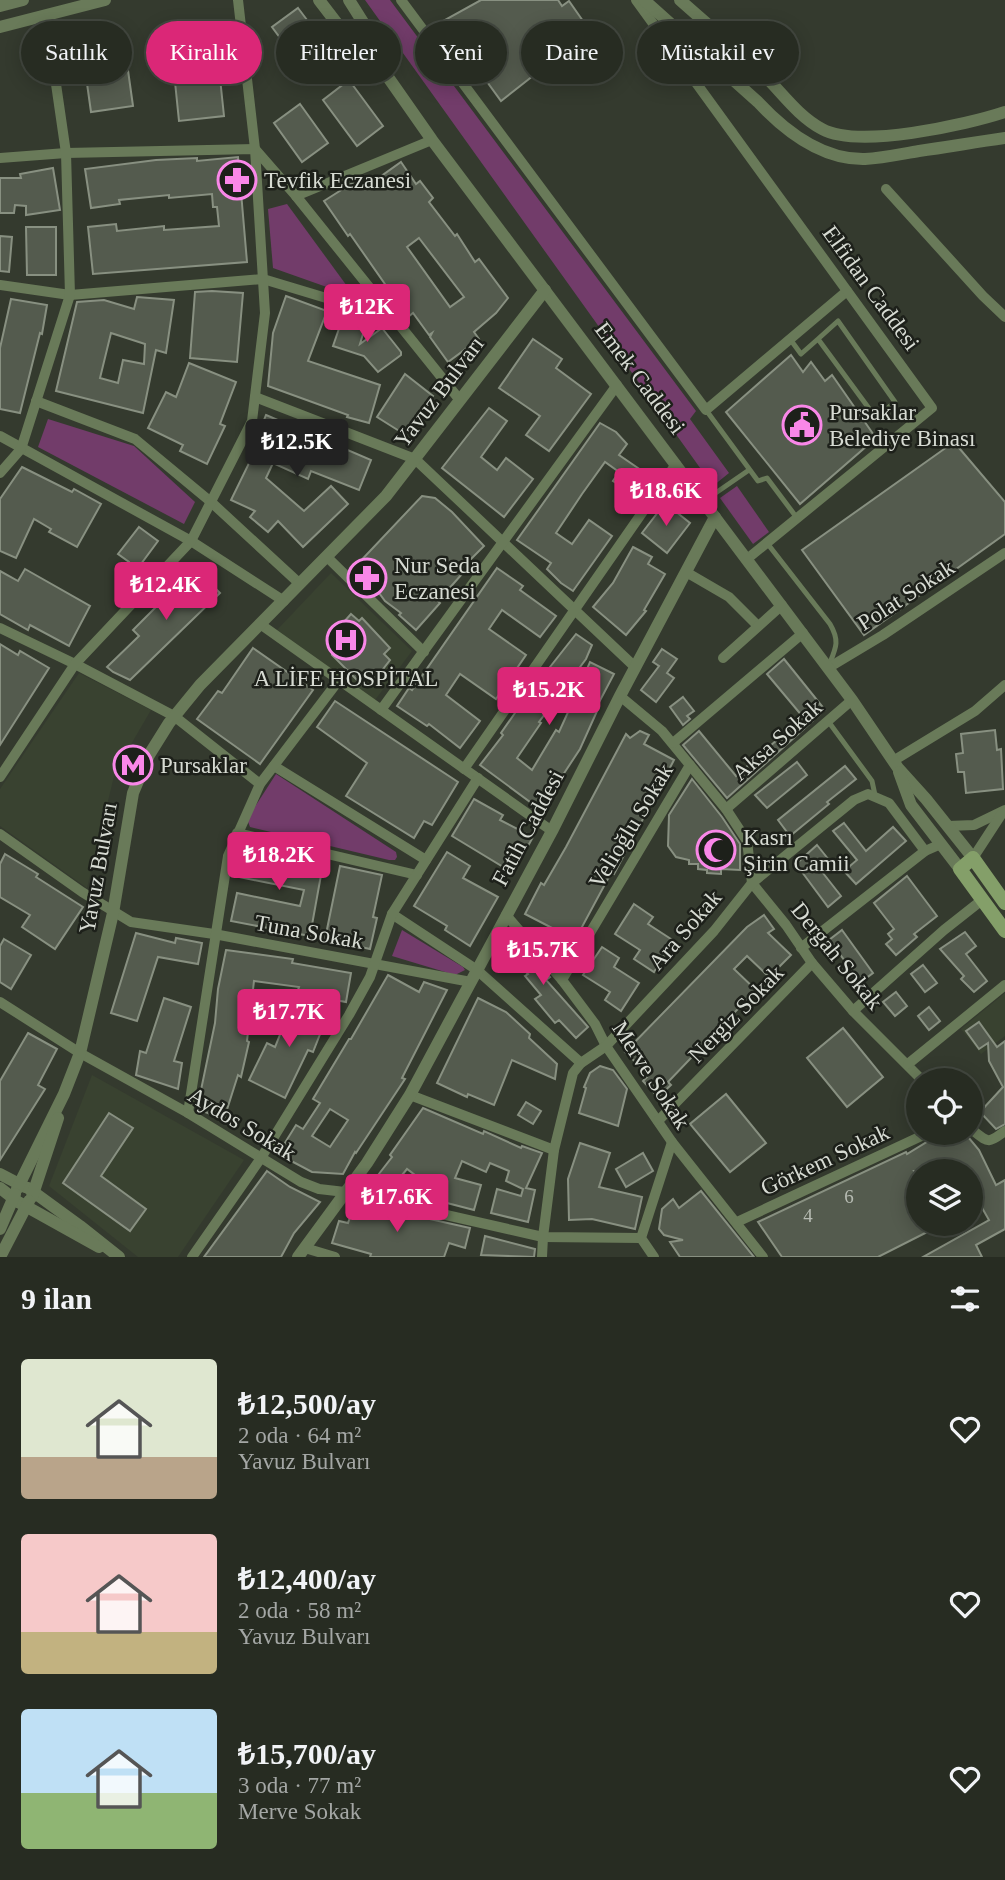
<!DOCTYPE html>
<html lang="tr">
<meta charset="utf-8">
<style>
body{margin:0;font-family:"Times New Roman",serif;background:#2f342a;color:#f1f3f6;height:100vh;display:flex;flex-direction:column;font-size:26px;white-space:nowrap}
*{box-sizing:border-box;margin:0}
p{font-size:23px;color:#a4a7a5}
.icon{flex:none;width:38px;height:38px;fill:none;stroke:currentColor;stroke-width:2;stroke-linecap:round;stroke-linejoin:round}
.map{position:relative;height:1257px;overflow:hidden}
.details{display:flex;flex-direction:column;background:#272c22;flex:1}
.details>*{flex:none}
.top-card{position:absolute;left:21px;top:21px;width:964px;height:63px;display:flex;gap:14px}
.controls{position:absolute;left:906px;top:1068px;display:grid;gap:14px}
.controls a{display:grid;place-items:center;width:77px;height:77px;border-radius:50%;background:#272c22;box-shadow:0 4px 18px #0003,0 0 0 2px #434840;font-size:35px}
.price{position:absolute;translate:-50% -60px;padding:0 16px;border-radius:7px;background:#db2777;color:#fff;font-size:23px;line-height:46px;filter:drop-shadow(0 2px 4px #0008)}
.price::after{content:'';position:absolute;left:50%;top:42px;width:21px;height:16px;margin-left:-10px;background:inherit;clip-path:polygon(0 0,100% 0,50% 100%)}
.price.on{background:#222;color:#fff}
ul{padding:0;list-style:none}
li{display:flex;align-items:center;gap:21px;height:175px;padding:0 21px}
li span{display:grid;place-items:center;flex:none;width:196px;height:140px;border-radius:7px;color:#555}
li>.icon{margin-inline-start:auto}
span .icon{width:84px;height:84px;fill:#fffc;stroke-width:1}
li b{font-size:30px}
h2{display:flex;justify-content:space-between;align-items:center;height:84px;padding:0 21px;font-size:30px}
.pill{padding:0 24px;border-radius:32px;background:#272c22;box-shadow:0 4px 18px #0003,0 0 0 2px #434840;font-size:24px;line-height:63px}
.pill.on{background:#db2777;color:#fff}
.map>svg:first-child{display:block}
.built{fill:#394230}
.green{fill:#723c6a}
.building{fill:#545b4e;stroke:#889081;stroke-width:2;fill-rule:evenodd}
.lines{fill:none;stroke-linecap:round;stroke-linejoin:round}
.service{stroke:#697a59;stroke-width:5}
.minor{stroke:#697a59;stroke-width:10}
.tertiary{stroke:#697a59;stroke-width:12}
.secondary{stroke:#849f69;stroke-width:14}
.labels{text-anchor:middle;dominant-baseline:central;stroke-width:5;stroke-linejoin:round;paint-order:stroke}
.number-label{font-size:19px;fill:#b6bbb2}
.poi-label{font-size:23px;fill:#d7dbd3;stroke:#1d201a;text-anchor:start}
.street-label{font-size:23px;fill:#d7dbd3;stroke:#1d201a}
</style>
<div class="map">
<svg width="1005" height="1257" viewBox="0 0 1005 1257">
<rect width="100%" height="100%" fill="#343a2e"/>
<g class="built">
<polygon points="331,573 412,651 375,700 277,630"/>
<polygon points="79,673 151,710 115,772 87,888 0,826 0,789"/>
<polygon points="1005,993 1005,1036 981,1054 961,1029"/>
<polygon points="92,1075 244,1160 178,1257 138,1257 49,1186"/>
</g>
<g class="green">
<polygon points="365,0 390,0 696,411 690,419 729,473 713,486"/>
<polygon points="287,204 355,297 273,268 268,209"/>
<polygon points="48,419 134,446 195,502 184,524 38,447"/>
<polygon points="737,486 769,532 753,544 720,498"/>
<polygon points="276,774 396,852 397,857 395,860 389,860 250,827 247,819"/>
<polygon points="402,930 463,967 465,970 455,975 392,956"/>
</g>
<g class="building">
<polygon points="481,0 558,0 562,6 569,1 590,31 501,101 443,21"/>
<polygon points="298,8 332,53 306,73 272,27"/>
<polygon points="125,49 133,106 91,112 83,55"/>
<polygon points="220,78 224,116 179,121 175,82"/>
<polygon points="349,80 383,126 357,146 323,100"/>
<polygon points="300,104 328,143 302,162 274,123"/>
<polygon points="238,157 247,262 93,274 88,227 116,224 117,231 164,226 164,230 219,226 217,207 213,207 212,194 169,198 169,195 119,200 120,204 91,208 85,169 156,160 197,158 197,161"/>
<path d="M401,162L416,184L420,181L433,198L429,202L455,236L457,234L475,262L479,259L508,298L496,313L474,332L479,339L448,362L430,337L432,333L429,335L413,313L408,317L350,234L348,236L324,201L357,180L363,189ZM419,238L464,297L450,307L407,247Z"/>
<polygon points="53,168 60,210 26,215 26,206 15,205 14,213 0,213 0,178 21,178 20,174"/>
<polygon points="26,227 56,227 56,275 27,275"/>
<polygon points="0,236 12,237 9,272 0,271"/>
<polygon points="212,291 243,293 237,362 190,358 195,292"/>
<polygon points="286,296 327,311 308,361 380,385 369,423 347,417 348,415 268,386 273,333"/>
<path d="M137,297L174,300L166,353L156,350L143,413L56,391L77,302L104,300L134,309ZM111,333L145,344L144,364L123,360L118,383L100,378Z"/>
<polygon points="11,299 47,305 42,334 40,333 20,413 0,409 0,348"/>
<polygon points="343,317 366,324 360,344 382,328 401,352 401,355 378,372 364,356 333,346"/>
<polygon points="533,339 562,359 556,368 591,394 549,451 526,435 540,416 499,388"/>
<polygon points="791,355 803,372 811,362 825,381 832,375 876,438 800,504 726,412"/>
<polygon points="189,363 236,382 220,424 225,426 207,464 180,451 183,445 148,428 166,392 176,397"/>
<polygon points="405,374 433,396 404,434 377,417"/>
<polygon points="489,408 507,421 481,457 497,470 506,458 533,479 504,517 442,468"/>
<polygon points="266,415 371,460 359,490 311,471 308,479 273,463 266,478 304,511 331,486 348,504 303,547 278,521 268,532 250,517 255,511 231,500 253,455 257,457 262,425"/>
<polygon points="600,423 616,432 627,444 619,455 651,477 638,497 613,481 619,472 605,462 582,494 556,533 572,544 589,520 612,536 573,591 561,583 547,569 551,563 517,540"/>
<polygon points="954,442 1005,502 1005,534 864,635 802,550"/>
<polygon points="22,467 72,492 74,489 101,504 77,547 49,532 51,529 34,519 16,558 0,551 0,499"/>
<polygon points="422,496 435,498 452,512 484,546 459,571 462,574 438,601 440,603 416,630 399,615 401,613 385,601 379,593 353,569"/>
<polygon points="665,503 690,523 667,553 642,533"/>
<polygon points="139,527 158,541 135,572 128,566 129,562 118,554"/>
<polygon points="633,547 652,557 648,564 665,574 644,610 646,611 626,635 593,607 613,583"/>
<polygon points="192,565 220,593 130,680 113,672 107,667 139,636 133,630 171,592 168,588"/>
<polygon points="497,568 523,586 520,590 556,616 540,637 502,610 489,629 526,655 496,699 460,674 446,695 480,721 460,748 429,724 427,726 397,706 409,688 412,690"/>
<polygon points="25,569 90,606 69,646 30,625 28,630 0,614 0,571 18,581"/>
<polygon points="351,614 359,621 362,618 390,648 384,654 390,660 373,682 368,678 362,685 332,655 333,647 327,641"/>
<polygon points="576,634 592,645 586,659 539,722 541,723 517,758 532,770 556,730 559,732 569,710 586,682 582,680 590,662 614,674 596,708 598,709 580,749 557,784 559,786 541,810 480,765 503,735 501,733 524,700"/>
<polygon points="0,644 18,655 20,651 49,668 0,745"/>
<polygon points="253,648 313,690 260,764 197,719 218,691 222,693"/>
<polygon points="662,649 677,659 667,673 674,678 656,702 641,690 659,666 653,662"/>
<polygon points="784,659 825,710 727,798 683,745 699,731 736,776 803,717 767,674"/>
<polygon points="683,697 694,711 687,716 690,719 683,725 670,707"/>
<polygon points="335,701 458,782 432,825 424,821 414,838 346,796 367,763 317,727"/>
<polygon points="995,730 997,750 1001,749 1003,789 966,793 964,772 958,772 956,754 963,753 961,734"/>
<polygon points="640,731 649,735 644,744 674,760 614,874 611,873 568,953 549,943 556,930 525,914 541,883 544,885 566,847 626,734 630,738"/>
<polygon points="797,762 807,775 767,808 755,795"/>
<polygon points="845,766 856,779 827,802 829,804 790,836 778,820"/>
<polygon points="692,779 722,817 740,844 740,870 721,869 721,874 707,873 707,870 698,869 698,864 689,864 689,860 676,857 668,846 669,815"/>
<polygon points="474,799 503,815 500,820 533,837 513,873 452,836"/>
<polygon points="844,823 866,851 893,827 906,841 856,884 844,871 857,860 833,831"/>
<polygon points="817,845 829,860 819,868 841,896 828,907 796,864"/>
<polygon points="244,848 323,864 310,936 231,921 237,893 300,906 304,890 239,877"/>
<polygon points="447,852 470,866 463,878 498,897 470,946 445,930 447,926 414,906"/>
<polygon points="5,854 38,874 36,877 83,907 55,949 22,927 30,915 0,897 0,864"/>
<polygon points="340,866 382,875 373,917 377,918 370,949 325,939"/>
<polygon points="907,876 937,916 914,934 917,937 896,955 886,944 892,939 888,934 894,929 874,903"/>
<polygon points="634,904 653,917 648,924 674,941 654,972 634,959 640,950 615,934"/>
<polygon points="764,915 774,929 768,933 791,955 769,977 747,956 734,969 756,990 668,1082 671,1085 658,1097 643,1081 649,1075 625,1052 747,927"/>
<polygon points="842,930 873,973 861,982 829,940"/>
<polygon points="965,932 976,946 966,954 987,981 974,992 961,979 964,976 940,949"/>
<polygon points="136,933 175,943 176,938 202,943 198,964 158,957 137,1021 111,1013"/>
<polygon points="512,933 550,977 546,980 588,1027 576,1038 559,1020 555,1023 535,999 541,995 525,976 528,974 512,956 507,959 499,949 503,941"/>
<polygon points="4,939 31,955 11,989 0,982 0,946"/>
<polygon points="602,947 619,958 614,967 639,983 621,1011 605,1000 610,992 583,975"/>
<polygon points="226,950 293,959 292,963 351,973 346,1002 297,993 299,987 254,981 247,1041 249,1042 241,1077 238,1075 224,1119 197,1109 215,1023 218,989"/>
<polygon points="923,965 937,983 925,992 911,974"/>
<path d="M388,975L419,992L424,982L447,990L402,1078L405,1079L356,1153L355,1152L343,1174L312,1172L278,1154L296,1125L303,1129L320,1103L313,1099L349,1039H351ZM330,1109L348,1120L330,1147L312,1136Z"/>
<polygon points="896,992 907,1006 895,1016 883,1002"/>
<polygon points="164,998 191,1007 174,1061 182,1063 178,1089 136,1075 140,1051 146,1053"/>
<polygon points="478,998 506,1012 530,1034 529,1038 557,1064 555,1079 512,1060 494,1105 468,1094 467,1097 437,1083"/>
<polygon points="294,1000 328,1014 313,1052 308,1050 285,1098 249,1080 267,1043 275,1047"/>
<polygon points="929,1007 940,1021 929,1030 918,1016"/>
<polygon points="979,1022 997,1047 1005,1041 1005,1124 996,1129 980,1112 1003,1087 989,1061 988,1043 979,1049 966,1031"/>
<polygon points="843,1028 883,1077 847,1107 807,1058"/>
<polygon points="28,1033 57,1049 38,1085 45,1089 0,1160 0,1081"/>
<polygon points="600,1066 613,1070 627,1089 618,1126 579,1113 586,1088 584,1087 590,1073"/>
<polygon points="726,1094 766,1143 730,1172 690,1124"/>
<polygon points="526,1102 541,1111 533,1124 518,1115"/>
<polygon points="423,1108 483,1134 484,1131 521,1148 522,1146 542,1153 526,1188 535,1190 528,1222 491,1213 497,1189 521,1196 523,1189 506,1181 509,1171 490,1163 486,1172 462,1161 455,1178 481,1185 474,1210 420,1196 424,1182 407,1169 389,1191 375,1179 392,1157 390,1155"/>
<polygon points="109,1113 133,1128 101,1176 146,1209 130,1231 63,1183"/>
<polygon points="953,1132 964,1132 979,1150 996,1185 1005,1180 1005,1229 976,1245 982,1257 923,1257 989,1220 981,1206 971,1212 971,1171 914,1171 919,1180 919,1223 945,1223 878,1257 782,1257 758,1222 906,1152 907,1154 935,1137 939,1144"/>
<polygon points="580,1143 610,1153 599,1187 642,1197 635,1229 592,1219 569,1220 568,1179"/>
<polygon points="643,1153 653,1171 626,1187 616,1169"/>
<polygon points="267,1171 290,1187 320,1202 294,1233 281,1257 204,1257"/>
<polygon points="701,1191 754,1257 680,1257 670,1242 683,1240 664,1235 659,1229 662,1209 673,1199 679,1208"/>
<polygon points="358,1203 470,1228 465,1248 449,1243 444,1257 370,1257 371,1254 332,1243 339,1221 348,1223 354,1206 356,1207"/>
<polygon points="485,1236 535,1249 534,1257 481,1255"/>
</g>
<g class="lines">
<g class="service">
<polyline points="790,339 801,354 818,339 876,418 895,402 838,321 818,339"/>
<polyline points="706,410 758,481 767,478 797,518"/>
<polyline points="704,501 749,470"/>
<path d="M767,543L830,624C840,641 836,648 829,665"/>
<polyline points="828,721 872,781 875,795"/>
</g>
<g class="minor">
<polyline points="401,0 706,410 847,291"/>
<polyline points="636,0 932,408 747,559"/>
<polyline points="0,158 66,153 255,149 296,196 459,399"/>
<polyline points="886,189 983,296 1005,317"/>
<polyline points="296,196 432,140"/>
<polyline points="0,285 70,295 263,279 396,319"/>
<polyline points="255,397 415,459 635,667"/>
<polyline points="36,401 135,439 211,502 300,584"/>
<polyline points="0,436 191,541 284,601"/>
<polyline points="0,473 21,449 70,295 66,153 46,15"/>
<polyline points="327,557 424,652"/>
<polyline points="686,572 729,597 758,626"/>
<polyline points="260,624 552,831"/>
<polyline points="0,628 75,664 174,716 260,784"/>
<polyline points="723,658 782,605"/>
<polyline points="828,668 883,635 1005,553"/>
<polyline points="620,696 662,731 726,809 747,841 752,883 786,925 812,963 853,1011 922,1080"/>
<polyline points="381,710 617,385"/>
<polyline points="673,743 803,633"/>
<polyline points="893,761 975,711 1005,685"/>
<polyline points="274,766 426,860"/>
<polyline points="464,769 676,464"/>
<polyline points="0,777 75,664 191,541 252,421 265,313 255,149 238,0"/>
<polyline points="726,809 852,700"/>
<polyline points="948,826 974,825 1005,810"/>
<polyline points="237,833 417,875"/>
<polyline points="0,834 82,892 131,922 214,934 471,982"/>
<polyline points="973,858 1003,812"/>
<polyline points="392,914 477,970 581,1063"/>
<polyline points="506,915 562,980 595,1024 606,1046 672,1142 763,1257"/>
<polyline points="801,948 925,851 941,844"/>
<polyline points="562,980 690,765"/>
<polyline points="0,1002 80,1053 188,1113 301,1182 319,1189 345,1192 543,1237 641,1238"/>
<polyline points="853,1011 944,930 982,900"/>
<polyline points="908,1064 1005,985"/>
<polyline points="410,1095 554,1150"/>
<polyline points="188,1113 228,856 260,784 339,680"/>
<polyline points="658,1121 812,963"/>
<path d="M971,1129C988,1142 987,1145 1005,1131"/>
<polyline points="737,1222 930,1132"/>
<polyline points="305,1248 335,1257"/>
<polyline points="192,1257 261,1158 349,1015 370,977 392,914 478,778"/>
<polyline points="542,1257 543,1237 554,1150 573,1073 581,1063 606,1046 714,931 752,883 854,800 868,794 889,803 925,851"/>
<polyline points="654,1257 641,1238 672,1142"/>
</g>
<g class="tertiary">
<polyline points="319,0 352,43 369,50 366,27 349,0"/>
<path d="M644,0L758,102C786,132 822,160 865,159C883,158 901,154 919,151C948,147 976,142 1005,138"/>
<path d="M680,0C708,25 737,49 764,75C783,94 798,116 822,129C858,149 966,125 1005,112"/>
<polyline points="0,6 23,0"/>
<polyline points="0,27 105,0"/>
<polyline points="369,50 432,140 852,700 898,768 926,799 973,858"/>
<polyline points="899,772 911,805 960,869"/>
<polyline points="0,1174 25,1187"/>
<polyline points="0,1188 18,1202"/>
<polyline points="28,1188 80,1226 119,1257"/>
<polyline points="17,1189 64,1094 80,1053 113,913 133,793 149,755 169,723 200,685 386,496 545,290"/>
<polyline points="32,1197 58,1118"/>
<polyline points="20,1203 99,1247"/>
<polyline points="0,1229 15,1194"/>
<polyline points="0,1257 29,1201"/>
<polyline points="298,1257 367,1163 410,1095 552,831 620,696 715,517"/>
</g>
<polyline class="secondary" points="1005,903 973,858 960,869 1005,931"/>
</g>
<defs>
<symbol id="pharmacy-ring" viewBox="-11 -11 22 22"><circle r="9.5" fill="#1d201a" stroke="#f987e8" stroke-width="1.5"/><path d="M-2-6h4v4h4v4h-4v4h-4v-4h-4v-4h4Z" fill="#f987e8"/></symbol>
<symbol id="civic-ring" viewBox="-11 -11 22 22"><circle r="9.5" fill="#1d201a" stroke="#f987e8" stroke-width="1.5"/><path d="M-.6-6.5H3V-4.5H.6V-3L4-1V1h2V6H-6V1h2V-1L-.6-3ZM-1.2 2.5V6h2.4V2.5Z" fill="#f987e8"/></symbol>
<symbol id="hospital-ring" viewBox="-11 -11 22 22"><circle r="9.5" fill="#1d201a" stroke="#f987e8" stroke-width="1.5"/><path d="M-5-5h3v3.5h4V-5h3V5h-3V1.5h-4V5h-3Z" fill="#f987e8"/></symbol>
<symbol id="metro-ring" viewBox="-11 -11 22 22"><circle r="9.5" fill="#1d201a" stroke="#f987e8" stroke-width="1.5"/><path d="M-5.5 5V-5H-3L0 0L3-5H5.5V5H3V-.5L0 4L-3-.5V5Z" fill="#f987e8"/></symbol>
<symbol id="mosque-ring" viewBox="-11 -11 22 22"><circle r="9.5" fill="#1d201a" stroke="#f987e8" stroke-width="1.5"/><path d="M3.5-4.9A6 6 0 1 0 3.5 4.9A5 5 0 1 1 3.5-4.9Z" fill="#f987e8"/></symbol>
</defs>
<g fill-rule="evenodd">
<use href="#pharmacy-ring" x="215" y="158" width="44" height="44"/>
<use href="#civic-ring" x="780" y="403" width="44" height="44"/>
<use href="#pharmacy-ring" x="345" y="556" width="44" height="44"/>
<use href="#hospital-ring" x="324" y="618" width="44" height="44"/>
<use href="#metro-ring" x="111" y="743" width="44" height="44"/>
<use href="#mosque-ring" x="694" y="828" width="44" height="44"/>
</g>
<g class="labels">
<g class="number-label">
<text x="849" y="1196">6</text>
<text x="808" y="1215">4</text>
</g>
<g class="poi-label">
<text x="264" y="180">Tevfik Eczanesi</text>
<text x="829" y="412">Pursaklar<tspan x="829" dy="26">Belediye Binası</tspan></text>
<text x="394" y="565">Nur Seda<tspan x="394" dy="26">Eczanesi</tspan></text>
<text x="346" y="678" text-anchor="middle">A LİFE HOSPİTAL</text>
<text x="160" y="765">Pursaklar</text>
<text x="743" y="837">Kasrı<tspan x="743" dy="26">Şirin Camii</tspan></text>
</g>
<g class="street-label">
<text transform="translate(871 288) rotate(54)">Elfidan Caddesi</text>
<text transform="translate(640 378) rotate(53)">Emek Caddesi</text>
<text transform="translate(439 392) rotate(-53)">Yavuz Bulvarı</text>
<text transform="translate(906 595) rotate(-33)">Polat Sokak</text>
<text transform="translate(777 740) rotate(-41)">Aksa Sokak</text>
<text transform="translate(631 826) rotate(-59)">Velioğlu Sokak</text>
<text transform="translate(528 828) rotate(-62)">Fatih Caddesi</text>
<text transform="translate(98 868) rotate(-80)">Yavuz Bulvarı</text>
<text transform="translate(685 930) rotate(-49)">Ara Sokak</text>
<text transform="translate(309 932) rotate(10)">Tuna Sokak</text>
<text transform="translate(837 956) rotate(51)">Dergah Sokak</text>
<text transform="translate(736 1014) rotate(-46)">Nergiz Sokak</text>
<text transform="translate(651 1075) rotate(57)">Merve Sokak</text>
<text transform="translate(242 1124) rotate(31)">Aydos Sokak</text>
<text transform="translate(825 1160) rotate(-25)">Görkem Sokak</text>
</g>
</g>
</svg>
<div class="controls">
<a><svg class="icon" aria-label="locate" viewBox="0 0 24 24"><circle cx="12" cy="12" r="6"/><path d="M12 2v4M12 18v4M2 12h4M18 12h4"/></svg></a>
<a><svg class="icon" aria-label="layers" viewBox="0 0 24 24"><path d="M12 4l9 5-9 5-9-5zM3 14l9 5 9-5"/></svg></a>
</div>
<b class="price" style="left:367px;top:344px">₺12K</b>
<b class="price on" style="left:297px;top:479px">₺12.5K</b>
<b class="price" style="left:666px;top:528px">₺18.6K</b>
<b class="price" style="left:166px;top:622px">₺12.4K</b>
<b class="price" style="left:549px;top:727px">₺15.2K</b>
<b class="price" style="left:279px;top:892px">₺18.2K</b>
<b class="price" style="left:543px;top:987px">₺15.7K</b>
<b class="price" style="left:289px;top:1049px">₺17.7K</b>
<b class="price" style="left:397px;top:1234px">₺17.6K</b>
<div class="top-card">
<a class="pill">Satılık</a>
<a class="pill on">Kiralık</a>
<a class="pill">Filtreler</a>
<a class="pill">Yeni</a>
<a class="pill">Daire</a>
<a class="pill">Müstakil ev</a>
</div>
</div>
<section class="details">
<h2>9 ilan<svg class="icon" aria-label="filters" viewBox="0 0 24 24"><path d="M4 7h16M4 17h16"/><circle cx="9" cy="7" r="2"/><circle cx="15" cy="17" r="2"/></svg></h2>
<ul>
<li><span style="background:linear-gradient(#dfe7d0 70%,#b9a48a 0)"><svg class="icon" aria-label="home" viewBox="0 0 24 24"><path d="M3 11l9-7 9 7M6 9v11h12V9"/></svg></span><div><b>₺12,500/ay</b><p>2 oda · 64 m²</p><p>Yavuz Bulvarı</p></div><svg class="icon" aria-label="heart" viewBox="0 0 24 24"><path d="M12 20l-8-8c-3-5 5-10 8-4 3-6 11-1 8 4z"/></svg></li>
<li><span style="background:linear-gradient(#f6c9c9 70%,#c2b280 0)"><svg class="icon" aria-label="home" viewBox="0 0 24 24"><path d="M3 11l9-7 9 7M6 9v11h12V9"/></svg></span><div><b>₺12,400/ay</b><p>2 oda · 58 m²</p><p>Yavuz Bulvarı</p></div><svg class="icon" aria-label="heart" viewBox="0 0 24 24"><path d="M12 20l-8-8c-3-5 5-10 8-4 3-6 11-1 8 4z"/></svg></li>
<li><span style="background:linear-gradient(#bfe0f5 60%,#8fb573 0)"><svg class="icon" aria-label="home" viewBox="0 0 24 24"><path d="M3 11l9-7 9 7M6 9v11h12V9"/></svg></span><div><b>₺15,700/ay</b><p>3 oda · 77 m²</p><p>Merve Sokak</p></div><svg class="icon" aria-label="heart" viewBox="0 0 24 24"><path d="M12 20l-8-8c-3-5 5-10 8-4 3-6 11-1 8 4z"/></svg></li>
</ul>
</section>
